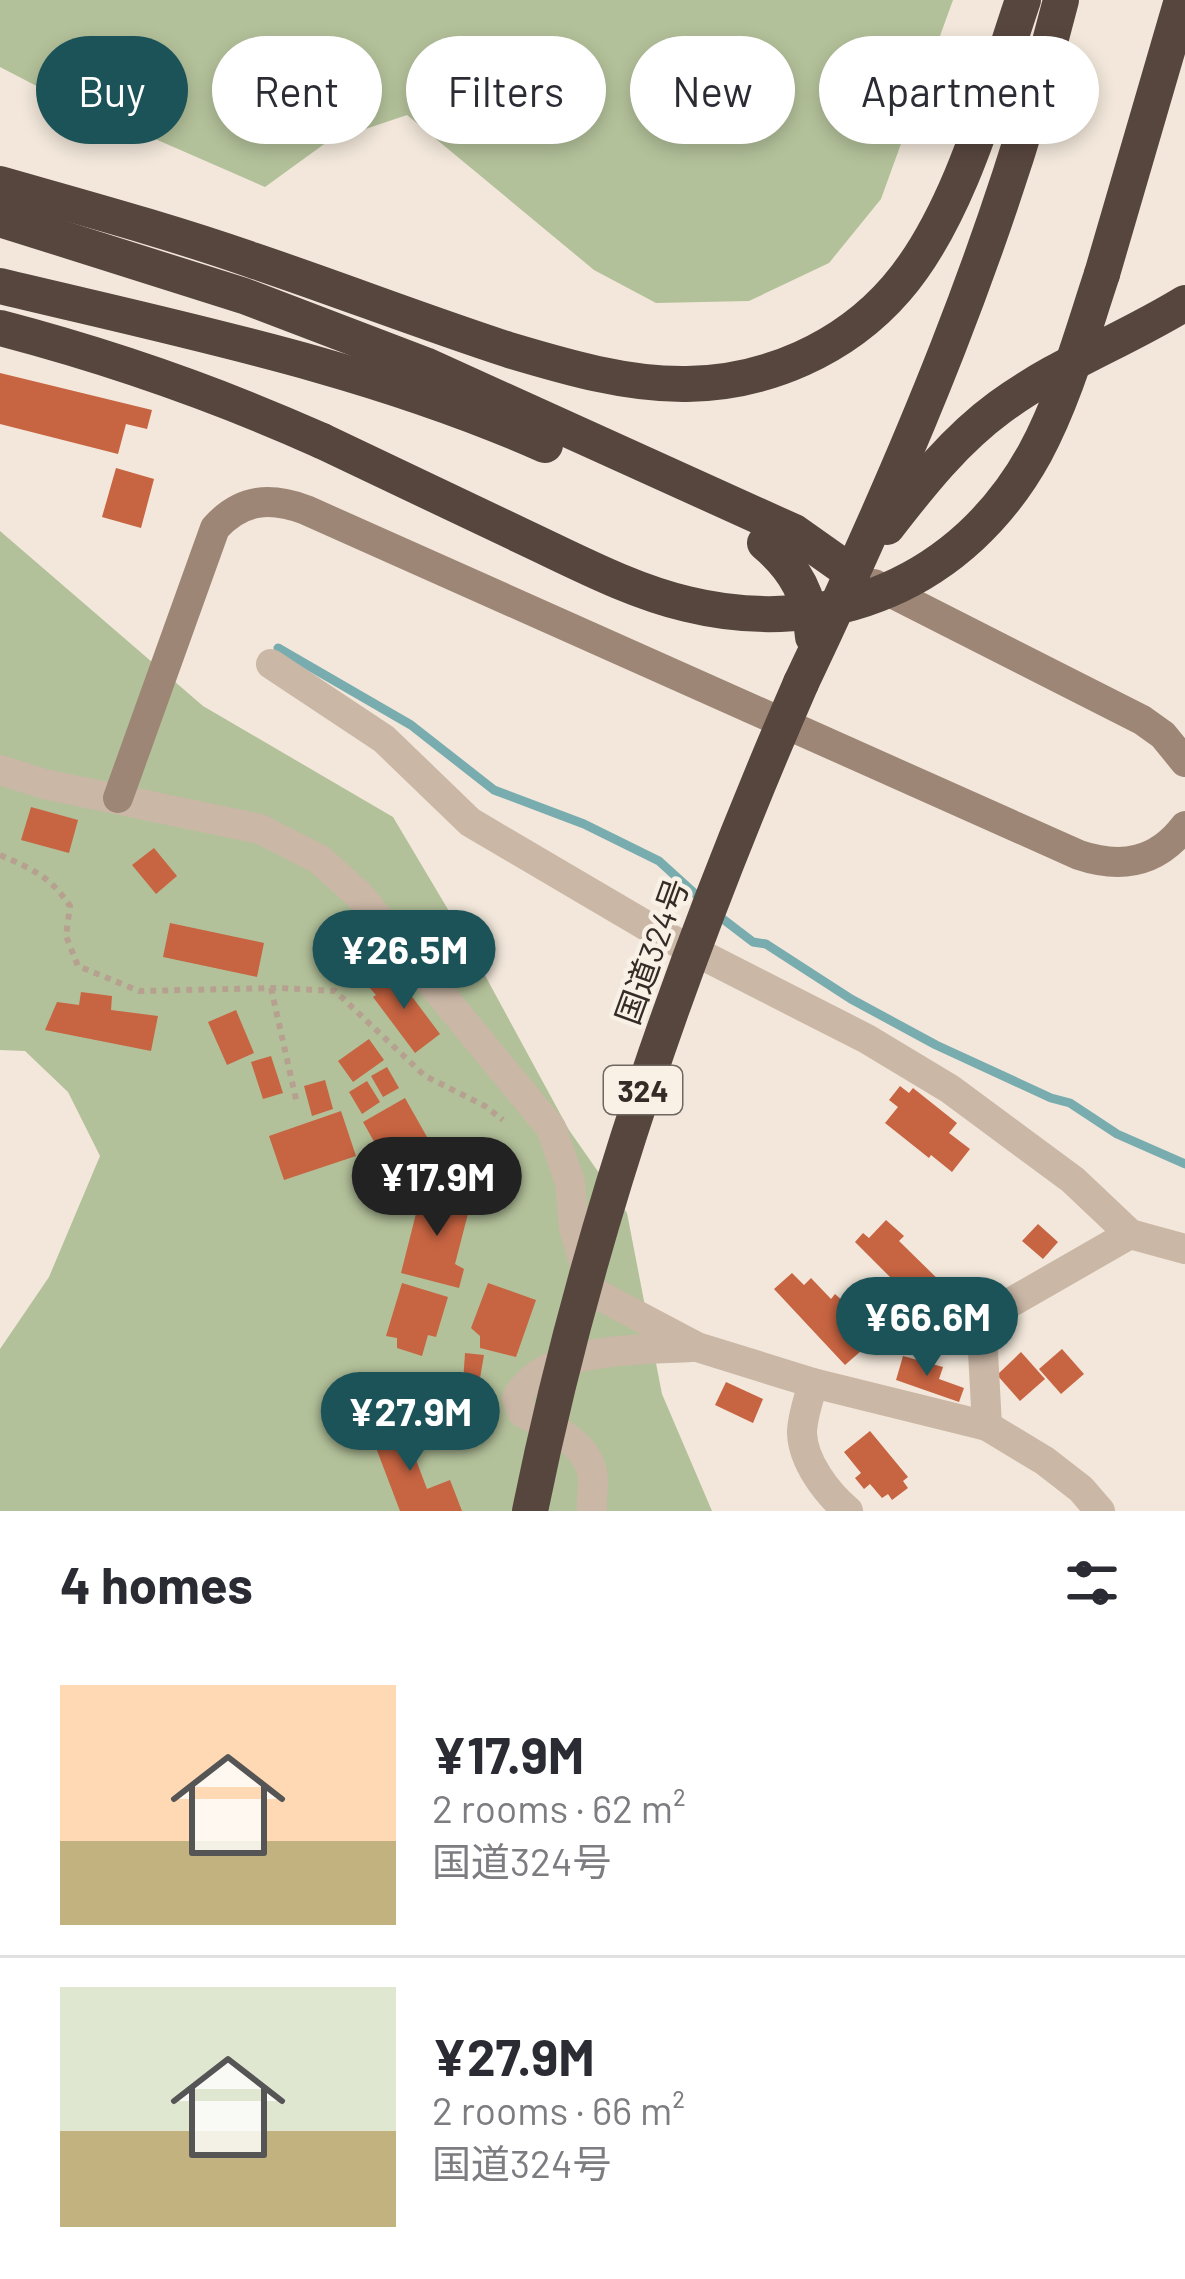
<!DOCTYPE html>
<meta charset="utf-8">
<style>
body{margin:0;font-family:Barlow,"Noto Sans JP",sans-serif;background:#f7f7f7;color:#2b2b33;height:100vh;display:flex;flex-direction:column;font-size:45px;white-space:nowrap}
*{box-sizing:border-box;margin:0}
p{font-size:39px;color:#7c7c81}
.icon{flex:none;width:66px;height:66px;fill:none;stroke:currentColor;stroke-width:2;stroke-linecap:round;stroke-linejoin:round}
.map{position:relative;height:1511px;overflow:hidden}
.drawer{display:flex;flex-direction:column;background:#fff;flex:1}
.drawer>*{flex:none}
.hud{position:absolute;left:36px;top:36px;width:1113px;height:108px;display:flex;gap:24px}
.price{position:absolute;translate:-50% -102px;padding:0 27px;border-radius:42px;background:#1c5358;color:#fff;font-size:39px;line-height:78px;filter:drop-shadow(0 3px 6px #0008)}
.price::after{content:'';position:absolute;left:50%;top:72px;width:36px;height:27px;margin-left:-18px;background:inherit;clip-path:polygon(0 0,100% 0,50% 100%)}
.price.current{background:#222;color:#fff}
ul{padding:0;list-style:none}
li{display:flex;align-items:center;gap:36px;height:300px;padding:0 60px}
li+li{border-top:3px solid #e1e1e2}
li span{display:grid;place-items:center;flex:none;width:336px;height:240px;border-radius:0px;color:#555}
li>.icon{margin-inline-start:auto}
span .icon{width:144px;height:144px;fill:#fffc;stroke-width:1}
li b{font-size:51px}
h2{display:flex;justify-content:space-between;align-items:center;height:144px;padding:0 60px;font-size:51px}
.chip{padding:0 42px;border-radius:54px;background:#fff;box-shadow:0 6px 18px #0003;font-size:42px;line-height:108px}
.chip.current{background:#1c5358;color:#fff}
.map>svg:first-child{display:block}
.green{fill:#b3c19a}
.lines{fill:none;stroke-linecap:round;stroke-linejoin:round}
.stream{stroke:#79acaf;stroke-width:9}
.building{fill:#c76442}
.path{stroke:#b6a190;stroke-width:6;stroke-dasharray:6 6;stroke-linecap:butt}
.street{stroke:#cab7a6;stroke-width:30}
.secondary{stroke:#9e8677;stroke-width:30}
.highway{stroke:#57463e;stroke-width:36}
.highway-bridge{stroke:#57463e;stroke-width:36}
.labels{text-anchor:middle;dominant-baseline:central;stroke-width:9;stroke-linejoin:round;paint-order:stroke}
.shield{fill:#f9f1e6;stroke:#706760;stroke-width:3}
.shield-label{font-size:30px;font-weight:bold;fill:#362c27}
.street-label{font-size:33px;fill:#362c27;stroke:#f9f1e6}
</style>
<div class="map">
<svg width="1185" height="1511" viewBox="0 0 1185 1511">
<rect width="100%" height="100%" fill="#f2e7da"/>
<g class="green">
<polygon points="0,0 953,0 881,199 829,263 749,301 656,303 594,270 407,115 327,142 265,187 52,94 0,67"/>
<polygon points="0,531 203,706 393,817 462,933 569,1130 627,1213 662,1394 712,1511 0,1511 0,1349 49,1277 100,1156 68,1092 25,1051 0,1050"/>
</g>
<g class="lines">
<g class="stream">
<polyline points="278,648 411,725 494,790 584,824 659,861 703,901"/>
<polyline points="715,913 753,942 766,944 851,999 936,1045 1051,1098 1070,1103 1117,1134 1185,1164"/>
</g>
</g>
<g class="building">
<polygon points="0,373 152,410 147,429 126,424 118,454 0,424"/>
<polygon points="116,468 154,479 141,528 102,517"/>
<polygon points="31,807 78,820 69,853 21,840"/>
<polygon points="154,848 177,876 156,894 132,865"/>
<polygon points="170,923 264,943 257,977 163,957"/>
<polygon points="384,973 392,983 398,978 440,1034 415,1053 373,997 376,995 368,986"/>
<polygon points="81,992 112,996 111,1010 158,1016 151,1051 45,1030 57,1002 79,1005"/>
<polygon points="236,1010 254,1053 227,1065 208,1022"/>
<polygon points="369,1039 384,1060 353,1082 338,1061"/>
<polygon points="271,1056 283,1093 263,1099 251,1062"/>
<polygon points="387,1067 399,1088 383,1097 371,1076"/>
<polygon points="325,1080 333,1109 312,1116 304,1086"/>
<polygon points="367,1081 380,1102 362,1114 349,1092"/>
<polygon points="900,1086 909,1093 913,1088 957,1123 949,1133 970,1149 952,1172 931,1155 929,1158 885,1123 898,1107 889,1100"/>
<polygon points="405,1098 440,1160 398,1184 363,1122"/>
<polygon points="341,1111 356,1156 284,1180 269,1136"/>
<polygon points="422,1190 471,1202 455,1264 464,1269 459,1288 401,1273"/>
<polygon points="886,1220 904,1236 899,1241 947,1288 924,1311 855,1242 863,1233 869,1238"/>
<polygon points="1038,1224 1058,1242 1043,1259 1022,1241"/>
<polygon points="792,1273 804,1285 811,1278 831,1299 835,1294 845,1303 838,1312 854,1329 863,1319 878,1336 845,1365 774,1289"/>
<polygon points="402,1283 448,1297 436,1337 428,1335 422,1356 397,1348 397,1338 386,1336"/>
<polygon points="488,1283 536,1300 516,1357 480,1348 480,1336 471,1328"/>
<polygon points="1062,1349 1084,1374 1061,1394 1039,1369"/>
<polygon points="1021,1352 1045,1379 1020,1401 997,1375"/>
<polygon points="465,1353 484,1355 479,1384 463,1383"/>
<polygon points="903,1356 943,1367 939,1379 964,1388 959,1402 896,1380"/>
<polygon points="726,1382 763,1399 753,1423 715,1405"/>
<polygon points="401,1420 427,1489 450,1480 462,1511 400,1511 370,1432"/>
<polygon points="870,1431 908,1477 903,1481 908,1488 892,1500 888,1494 882,1498 870,1484 864,1489 855,1478 861,1473 844,1452"/>
</g>
<g class="lines">
<g class="path">
<path d="M0,855C32,869 50,876 70,906L66,936L78,966L139,991L280,988L335,991L425,1076L485,1106L503,1120"/>
<polyline points="271,988 297,1104"/>
</g>
<g class="street">
<polyline points="271,664 384,739 470,822 657,932 867,1039 950,1089 1073,1180 1130,1234"/>
<polyline points="0,770 44,784 260,829 319,859 359,895 551,1128 570,1182 574,1228 593,1292 697,1347 813,1383 987,1426 1045,1461 1081,1489 1100,1511"/>
<path d="M813,1383C809,1399 802,1417 802,1433C803,1462 827,1493 848,1511"/>
<polyline points="987,1426 982,1333 989,1315 1130,1234 1185,1249"/>
<path d="M592,1511C591,1501 593,1491 593,1480C591,1443 551,1428 522,1412L517,1398C544,1346 641,1350 691,1347"/>
</g>
<g class="secondary">
<polyline points="874,584 1142,720 1163,735 1185,762"/>
<path d="M118,798L215,528C242,498 271,497 306,510L1079,855C1121,869 1157,863 1185,826"/>
</g>
<g class="highway">
<path d="M0,184C84,208 169,231 252,260C338,289 423,322 509,350C566,367 627,385 687,384C766,383 844,349 896,289C959,217 992,91 1023,0"/>
<polyline points="0,219 244,296 425,365 794,532 852,573"/>
<polyline points="1102,274 1182,0"/>
<path d="M0,286C183,330 372,368 545,445"/>
<path d="M0,328C111,357 217,394 322,441"/>
<path d="M887,527C921,483 955,440 1000,407C1057,365 1125,340 1185,303"/>
<path d="M765,543C796,569 810,596 813,637"/>
<path d="M801,683C906,462 1001,238 1061,0"/>
</g>
<g class="highway-bridge">
<path d="M322,441C390,474 459,506 528,539C579,563 632,591 687,604C830,639 964,582 1035,453C1065,397 1082,334 1102,274"/>
<path d="M530,1511C588,1225 685,950 801,683"/>
</g>
</g>
<g class="labels">
<rect class="shield" x="604" y="1066" width="78" height="48" rx="9"/>
<g class="shield-label">
<text x="643" y="1090">324</text>
</g>
<g class="street-label">
<text transform="translate(651 951) rotate(-70)">国道324号</text>
</g>
</g>
</svg>
<b class="price" style="left:404px;top:1012px">¥26.5M</b>
<b class="price current" style="left:437px;top:1239px">¥17.9M</b>
<b class="price" style="left:927px;top:1379px">¥66.6M</b>
<b class="price" style="left:410px;top:1474px">¥27.9M</b>
<div class="hud">
<a class="chip current">Buy</a>
<a class="chip">Rent</a>
<a class="chip">Filters</a>
<a class="chip">New</a>
<a class="chip">Apartment</a>
</div>
</div>
<section class="drawer">
<h2>4 homes<svg class="icon" aria-label="filters" viewBox="0 0 24 24"><path d="M4 7h16M4 17h16"/><circle cx="9" cy="7" r="2"/><circle cx="15" cy="17" r="2"/></svg></h2>
<ul>
<li><span style="background:linear-gradient(#ffd9b3 65%,#c2b280 0)"><svg class="icon" aria-label="home" viewBox="0 0 24 24"><path d="M3 11l9-7 9 7M6 9v11h12V9"/></svg></span><div><b>¥17.9M</b><p>2 rooms · 62 m²</p><p>国道324号</p></div></li>
<li><span style="background:linear-gradient(#dfe7d0 60%,#c2b280 0)"><svg class="icon" aria-label="home" viewBox="0 0 24 24"><path d="M3 11l9-7 9 7M6 9v11h12V9"/></svg></span><div><b>¥27.9M</b><p>2 rooms · 66 m²</p><p>国道324号</p></div></li>
</ul>
</section>
